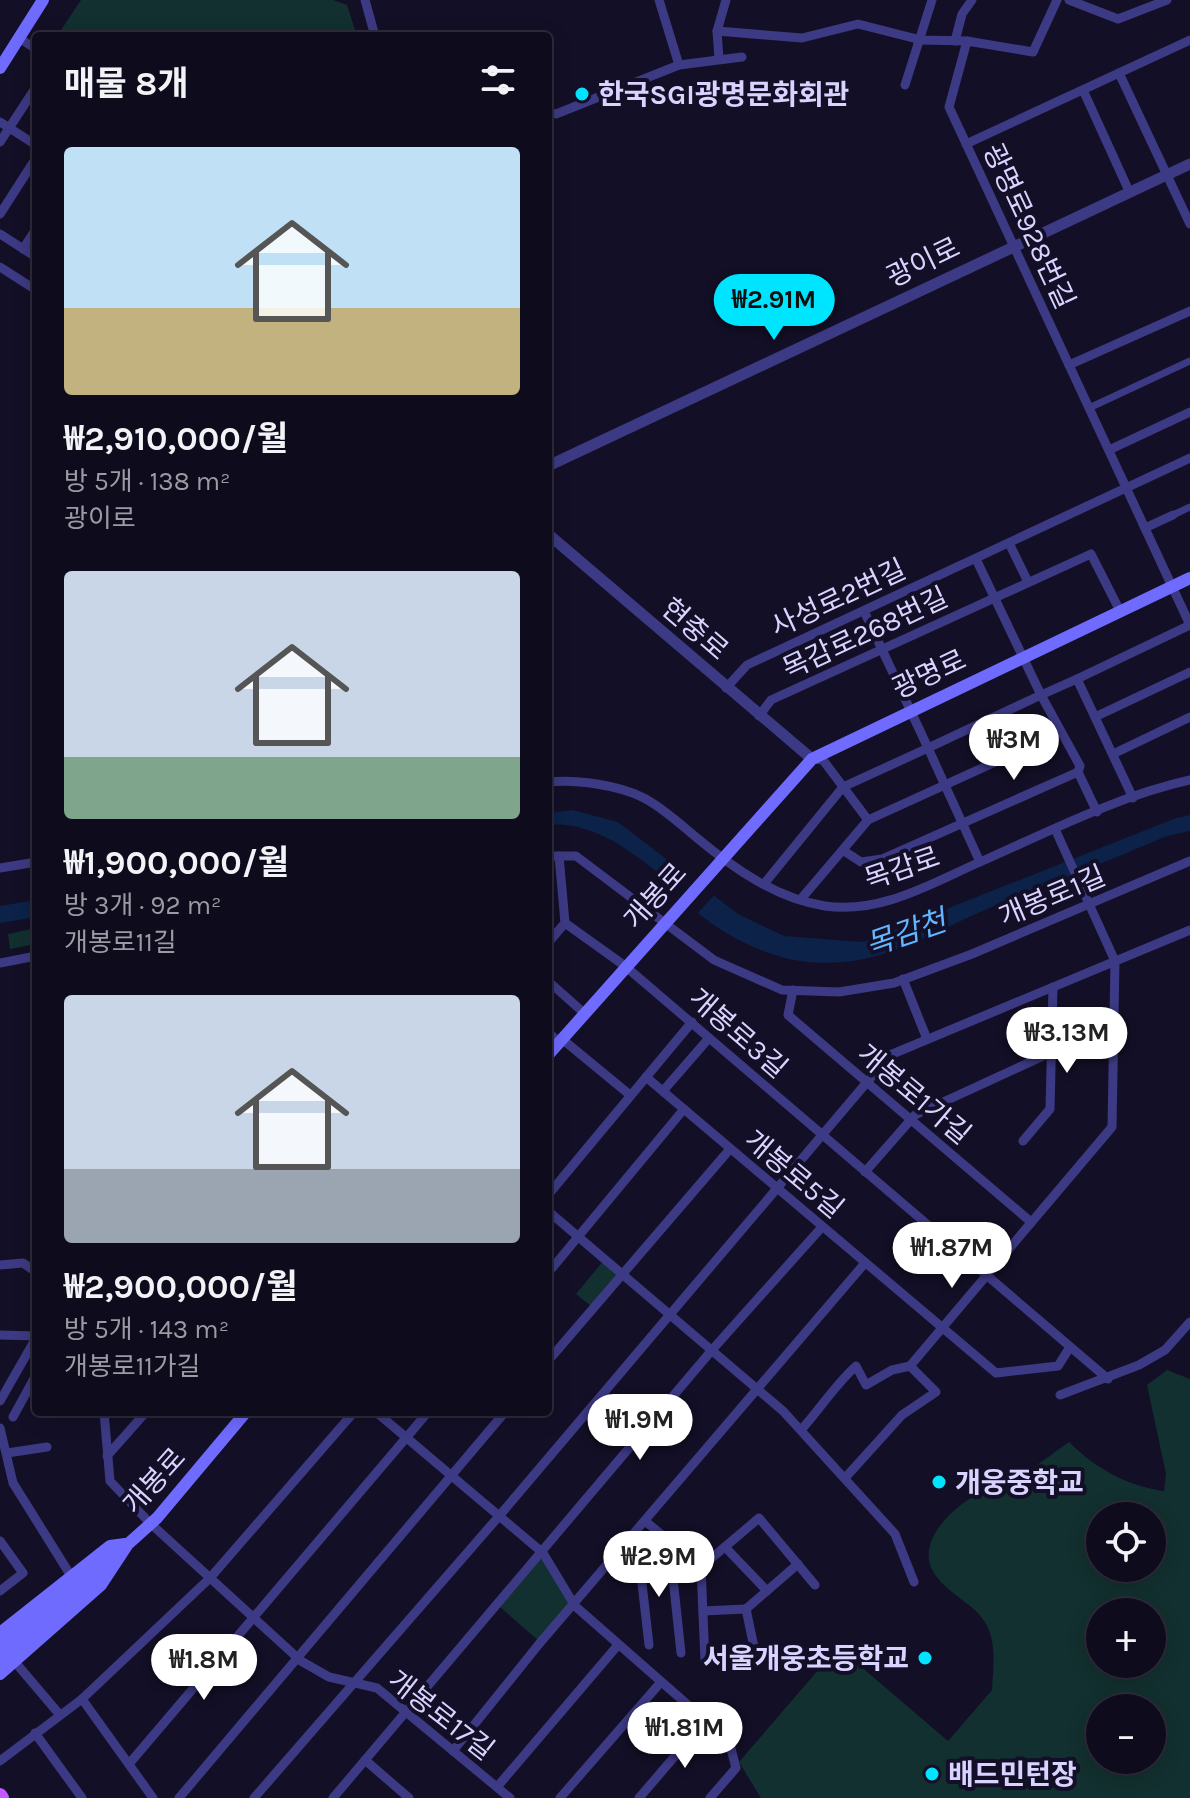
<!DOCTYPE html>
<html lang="ko">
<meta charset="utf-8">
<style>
body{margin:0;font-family:Karla,"Noto Sans KR",sans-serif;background:#171425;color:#f1f3f6;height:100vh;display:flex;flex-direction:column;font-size:30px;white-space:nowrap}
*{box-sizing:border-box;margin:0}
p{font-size:26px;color:#9b9ba3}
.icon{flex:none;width:44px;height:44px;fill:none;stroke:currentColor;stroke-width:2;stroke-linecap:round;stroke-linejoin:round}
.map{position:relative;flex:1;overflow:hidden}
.sheet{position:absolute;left:32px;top:32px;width:520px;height:1384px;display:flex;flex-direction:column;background:#0e0b1c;border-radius:8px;box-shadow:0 4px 20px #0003,0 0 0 2px #2e2b3b}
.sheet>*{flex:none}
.buttons{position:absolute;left:1086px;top:1502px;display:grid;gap:16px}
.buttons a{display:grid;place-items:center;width:80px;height:80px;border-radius:50%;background:#0e0b1c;box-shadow:0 4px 20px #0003,0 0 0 2px #2e2b3b;font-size:40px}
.price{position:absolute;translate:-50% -68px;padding:0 18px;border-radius:28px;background:#fff;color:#222;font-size:26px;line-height:52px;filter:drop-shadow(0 2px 4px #0008)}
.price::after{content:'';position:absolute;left:50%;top:48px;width:24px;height:18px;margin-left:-12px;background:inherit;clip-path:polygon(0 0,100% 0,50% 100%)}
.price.current{background:#00e5ff;color:#111}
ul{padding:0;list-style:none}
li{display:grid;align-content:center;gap:16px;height:424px;padding:0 32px}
li span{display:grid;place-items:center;height:248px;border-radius:8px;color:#555}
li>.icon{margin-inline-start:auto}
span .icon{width:144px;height:144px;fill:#fffc;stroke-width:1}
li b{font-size:34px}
h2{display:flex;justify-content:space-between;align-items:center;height:96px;padding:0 32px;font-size:34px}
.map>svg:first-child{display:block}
.green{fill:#12302f;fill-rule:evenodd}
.water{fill:#0c2248}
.pier{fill:#130f26}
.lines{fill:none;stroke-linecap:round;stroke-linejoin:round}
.pedestrian{stroke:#3d3a85;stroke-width:7}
.minor{stroke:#3d3a85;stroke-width:9}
.tertiary{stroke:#3d3a85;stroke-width:11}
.secondary{stroke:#6f6bff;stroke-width:12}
.primary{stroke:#c25bff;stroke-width:14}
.poi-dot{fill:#00e5ff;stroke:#130f26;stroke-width:3}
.labels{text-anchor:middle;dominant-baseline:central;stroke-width:8;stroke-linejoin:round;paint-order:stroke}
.poi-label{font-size:28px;font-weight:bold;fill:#d9d4ff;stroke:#130f26;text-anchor:start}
.street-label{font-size:28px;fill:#d9d4ff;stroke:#130f26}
.water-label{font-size:30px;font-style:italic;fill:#62b6ff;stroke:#130f26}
</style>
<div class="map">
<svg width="1190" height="1798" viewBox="0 0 1190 1798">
<rect width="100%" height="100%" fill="#130f26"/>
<g class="green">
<polygon points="81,0 333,0 347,5 357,36 61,36 59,33"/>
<polygon points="36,928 36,944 10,949 8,934"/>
<polygon points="604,1260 619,1272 591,1306 576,1294"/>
<path d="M1167,1370L1190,1379V1798H761L739,1762L825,1662L859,1665L948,1741L992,1690C993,1667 998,1638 982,1618C970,1602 948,1593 936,1576C916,1549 941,1520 962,1504C979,1492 994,1487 1012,1480C1032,1471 1051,1454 1069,1442C1095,1468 1127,1486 1164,1491L1166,1474L1147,1385ZM1100,1516H1152V1568H1100ZM1100,1612H1152V1664H1100ZM1100,1708H1152V1760H1100Z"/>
<polygon points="542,1556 571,1607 539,1641 500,1607"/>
</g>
<g class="water">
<path d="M572,810L618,822L738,914L784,936L863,942L1176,818L1190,815V831L1167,836C1109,861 1051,883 992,907C930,932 882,969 809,962C771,959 729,938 699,914C685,903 675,887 661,875C628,849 591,821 548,825V813Z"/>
<polygon points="36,900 36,917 0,923 0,906"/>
</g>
<polygon class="pier" points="692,871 717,892 695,916 673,893"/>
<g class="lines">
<g class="pedestrian">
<polyline points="1089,408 1190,361"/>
<polyline points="1173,515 1190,507"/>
</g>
<g class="minor">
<polyline points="365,0 375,36"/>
<polyline points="659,0 679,65"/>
<polyline points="1069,0 1118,19 1167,0"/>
<polyline points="717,31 802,38 858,24 921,40 967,41 1033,52 1057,0"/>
<polyline points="19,38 36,49"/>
<polyline points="955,41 962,14 972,0"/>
<polyline points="967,41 949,107 1190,625"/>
<polyline points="719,59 717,31 726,0"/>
<polyline points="1119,73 1190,224"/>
<polyline points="905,85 932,0"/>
<polyline points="1083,90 1129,191"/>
<polyline points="548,112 556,114 679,65 742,57"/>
<polyline points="0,122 36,145"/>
<polyline points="0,142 36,87"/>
<polyline points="966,144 1190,40"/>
<polyline points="0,214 36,158"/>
<polyline points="0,234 36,257"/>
<polyline points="23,249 36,229"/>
<polyline points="0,267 36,290"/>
<polyline points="1069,365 1190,311"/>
<polyline points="1109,450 1190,412"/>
<polyline points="1145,528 1173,515"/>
<polyline points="1009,543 1028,582"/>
<polyline points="976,559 1041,695 1077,679"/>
<polyline points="726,688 747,665 1190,458"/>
<polyline points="759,716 771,700 1091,554 1120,611"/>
<polyline points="1095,717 1190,672"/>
<polyline points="1113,754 1190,717"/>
<polyline points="814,759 823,760 868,820"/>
<path d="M548,782C575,779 619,785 644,798C663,808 680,824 697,838C733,868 777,899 825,906C881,914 930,884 980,862C1048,832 1118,796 1190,780"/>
<polyline points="1133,798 1077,679 1190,625"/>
<polyline points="844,851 861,862 882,859 1078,772"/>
<polyline points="548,856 576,856 714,960 782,990 839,992 894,983 972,954 1190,861"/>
<polyline points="559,856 565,923 625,966 1108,1379"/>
<polyline points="980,862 928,748 1041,695 1080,766 1078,772 1097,812"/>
<polyline points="0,868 36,862"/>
<polyline points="764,884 843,787 928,748 864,611"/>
<polyline points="801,899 868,820 1059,733"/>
<polyline points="548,943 565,923"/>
<polyline points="0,963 36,956"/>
<polyline points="903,979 927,1039"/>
<polyline points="548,981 584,1013"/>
<polyline points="793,990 788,1015 1031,1222"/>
<polyline points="548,1032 559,1042"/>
<polyline points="562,1039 630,1095"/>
<polyline points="646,1077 996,1373 1058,1366 1070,1347"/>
<polyline points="663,1091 709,1038"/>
<polyline points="1023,1141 1050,1109 1053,987"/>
<polyline points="865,1172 915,1115 1052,1052"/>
<polyline points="548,1195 692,1022"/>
<polyline points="548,1211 783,1411 895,1534 914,1582"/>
<polyline points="0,1265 23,1263 36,1272"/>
<polyline points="548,1273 684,1109"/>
<polyline points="0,1335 36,1336"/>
<polyline points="548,1361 730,1149"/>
<polyline points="1060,1395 1139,1365 1165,1350 1190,1322"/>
<polyline points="0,1401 36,1338"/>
<polyline points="104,1412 110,1481 151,1524 301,1661 329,1677 377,1688 510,1798"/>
<polyline points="376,1412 543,1553 575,1606 729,1741 736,1768 710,1798"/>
<polyline points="13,1417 36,1375"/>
<polyline points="0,1428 13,1483 71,1576"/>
<path d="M801,1430C820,1409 835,1385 856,1366L866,1385L892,1370L910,1366L1112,1127L1115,961L1055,829"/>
<polyline points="7,1453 47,1447"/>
<polyline points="107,1456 146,1412"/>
<polyline points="845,1478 902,1415 936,1392 910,1366"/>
<polyline points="645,1521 701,1567 759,1518 815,1585"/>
<polyline points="633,1536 638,1548 649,1645"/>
<polyline points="0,1541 23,1573 0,1591"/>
<polyline points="669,1541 681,1653"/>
<polyline points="725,1547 767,1591"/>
<polyline points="701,1567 705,1661"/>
<polyline points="746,1609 798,1564"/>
<polyline points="746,1609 755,1652"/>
<polyline points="703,1611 746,1609"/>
<polyline points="15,1662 60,1715"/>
<polyline points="82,1699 153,1798"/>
<polyline points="35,1733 82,1798"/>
<polyline points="453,1751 539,1644 865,1263"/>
<polyline points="365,1760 409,1798"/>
<polyline points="0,1761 82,1699 210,1578 354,1412"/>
<polyline points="129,1764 428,1412"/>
<polyline points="497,1787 618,1645"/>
<polyline points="179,1798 505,1412"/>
<polyline points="254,1798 500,1515 890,1055 1190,930"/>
<polyline points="333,1798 712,1350 822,1227"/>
<polyline points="560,1798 661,1682"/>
<polyline points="639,1798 705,1721"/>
</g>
<g class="tertiary">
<polyline points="548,466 1190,164"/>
<polyline points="548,534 812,759"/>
</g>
<g class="secondary">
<polyline points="0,68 43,0"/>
<polyline points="548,1055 812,759 1190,578"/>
<polyline points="0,1633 110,1546 125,1544"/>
<polyline points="0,1646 120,1550"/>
<polyline points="0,1660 106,1567"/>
<polyline points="0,1674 101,1585 128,1544 157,1518 246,1412"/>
</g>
<polyline class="primary" points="0,1795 2,1798"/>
</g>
<g class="poi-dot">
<circle cx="582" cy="94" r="8"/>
<circle cx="939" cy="1482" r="8"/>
<circle cx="925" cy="1658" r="8"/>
<circle cx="932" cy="1774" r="8"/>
</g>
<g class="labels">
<g class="poi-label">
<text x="598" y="94">한국SGI광명문화회관</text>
<text x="955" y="1482">개웅중학교</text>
<text x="909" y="1658" text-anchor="end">서울개웅초등학교</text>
<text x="948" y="1774">배드민턴장</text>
</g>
<g class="street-label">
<text transform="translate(1029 226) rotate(65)">광명로928번길</text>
<text transform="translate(923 262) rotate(-26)">광이로</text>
<text transform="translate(838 598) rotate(-25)">사성로2번길</text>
<text transform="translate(695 629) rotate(41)">현충로</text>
<text transform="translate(865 633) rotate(-25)">목감로268번길</text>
<text transform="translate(929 674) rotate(-25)">광명로</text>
<text transform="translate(902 868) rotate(-19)">목감로</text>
<text transform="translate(655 896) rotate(-48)">개봉로</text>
<text transform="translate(1052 896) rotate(-23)">개봉로1길</text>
<text transform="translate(738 1033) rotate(41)">개봉로3길</text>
<text transform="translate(914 1094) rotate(40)">개봉로1가길</text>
<text transform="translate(794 1174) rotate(40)">개봉로5길</text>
<text transform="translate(154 1481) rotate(-48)">개봉로</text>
<text transform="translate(441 1715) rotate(38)">개봉로17길</text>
</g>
<g class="water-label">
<text transform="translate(906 933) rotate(-19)">목감천</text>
</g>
</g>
</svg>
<div class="buttons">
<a><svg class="icon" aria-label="locate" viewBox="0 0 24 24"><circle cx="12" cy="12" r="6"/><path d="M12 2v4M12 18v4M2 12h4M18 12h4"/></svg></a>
<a>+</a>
<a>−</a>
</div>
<b class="price current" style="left:774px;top:342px">₩2.91M</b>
<b class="price" style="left:1014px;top:782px">₩3M</b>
<b class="price" style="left:1067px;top:1075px">₩3.13M</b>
<b class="price" style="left:952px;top:1290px">₩1.87M</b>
<b class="price" style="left:640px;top:1462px">₩1.9M</b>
<b class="price" style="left:659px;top:1599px">₩2.9M</b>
<b class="price" style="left:204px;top:1702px">₩1.8M</b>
<b class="price" style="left:685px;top:1770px">₩1.81M</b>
<section class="sheet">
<h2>매물 8개<svg class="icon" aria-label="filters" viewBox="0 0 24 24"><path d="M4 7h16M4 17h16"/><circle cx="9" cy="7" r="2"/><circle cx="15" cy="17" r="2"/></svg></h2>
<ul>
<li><span style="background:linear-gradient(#bfe0f5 65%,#c2b280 0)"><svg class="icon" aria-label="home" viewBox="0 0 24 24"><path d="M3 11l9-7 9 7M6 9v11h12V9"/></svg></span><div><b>₩2,910,000/월</b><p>방 5개 · 138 m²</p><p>광이로</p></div></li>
<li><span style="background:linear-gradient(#c9d6e8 75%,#7fa58c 0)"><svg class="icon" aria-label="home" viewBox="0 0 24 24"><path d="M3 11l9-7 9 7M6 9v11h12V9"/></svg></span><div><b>₩1,900,000/월</b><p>방 3개 · 92 m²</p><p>개봉로11길</p></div></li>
<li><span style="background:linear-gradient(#c9d6e8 70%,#9aa5b1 0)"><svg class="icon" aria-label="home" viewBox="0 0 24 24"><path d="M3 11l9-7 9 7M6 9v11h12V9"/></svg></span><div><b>₩2,900,000/월</b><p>방 5개 · 143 m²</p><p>개봉로11가길</p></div></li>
</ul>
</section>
</div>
